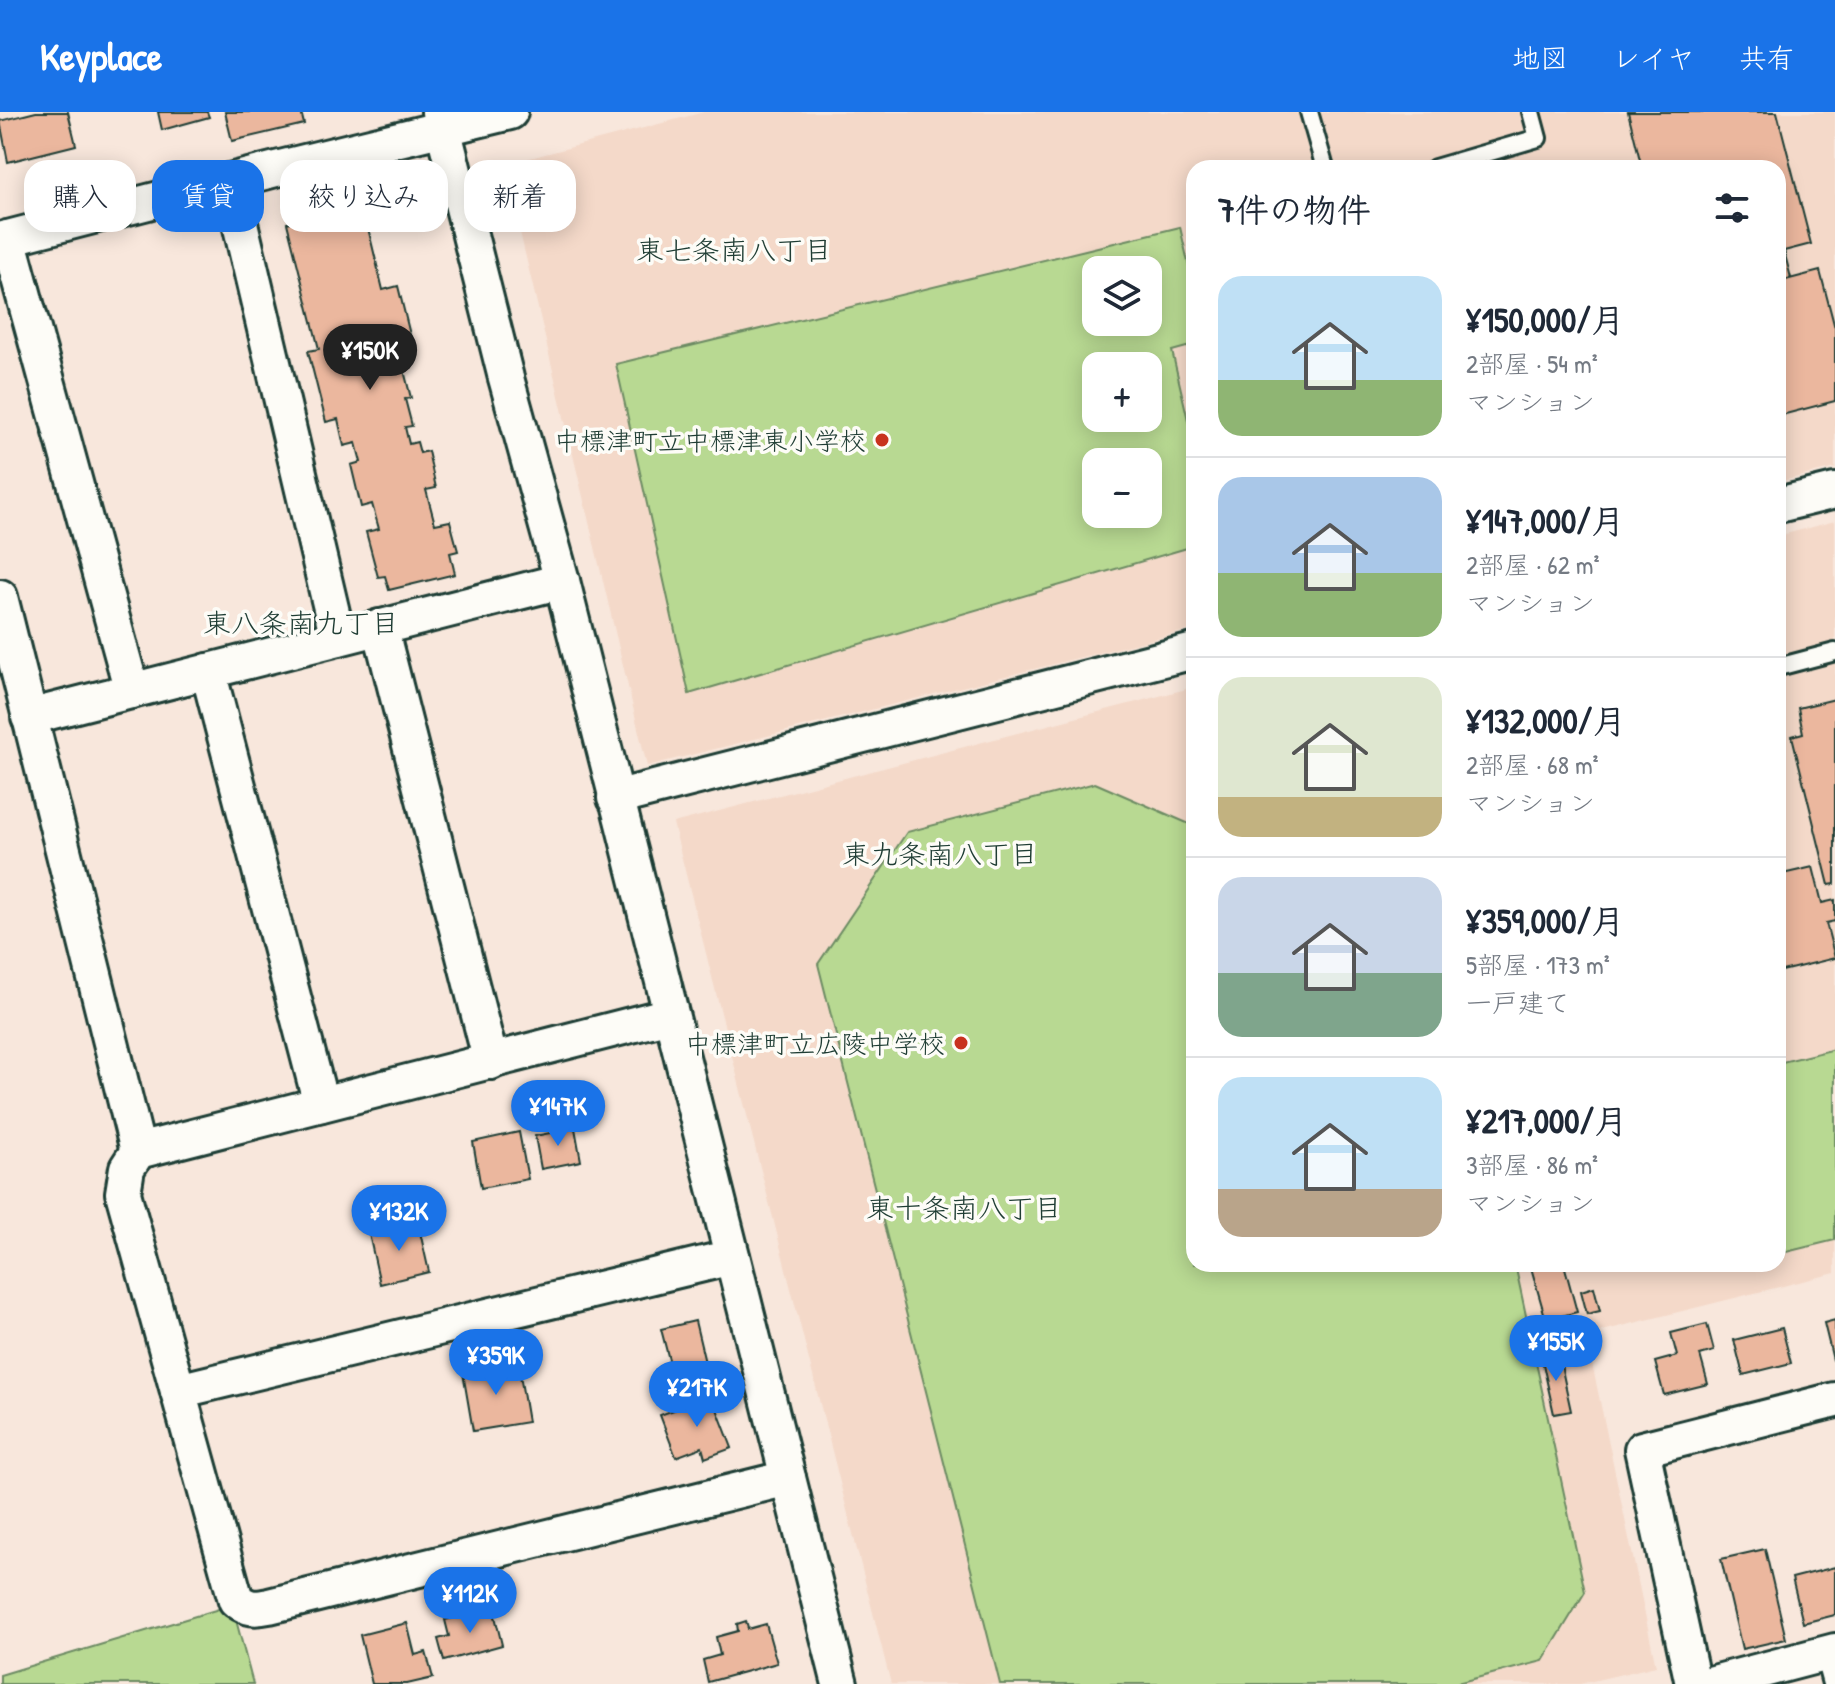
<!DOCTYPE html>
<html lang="ja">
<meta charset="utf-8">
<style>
body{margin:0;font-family:"Patrick Hand","Klee One",sans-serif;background:#f2f2f3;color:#1f2937;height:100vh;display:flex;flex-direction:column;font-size:30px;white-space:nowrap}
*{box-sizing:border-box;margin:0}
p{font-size:26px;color:#747a83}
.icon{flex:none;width:44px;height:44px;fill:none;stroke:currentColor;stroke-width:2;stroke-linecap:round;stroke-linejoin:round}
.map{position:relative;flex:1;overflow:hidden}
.drawer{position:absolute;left:1186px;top:48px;width:600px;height:1112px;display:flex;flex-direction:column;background:#fff;border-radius:24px;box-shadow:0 4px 20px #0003}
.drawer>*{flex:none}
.hud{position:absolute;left:24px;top:48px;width:760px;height:72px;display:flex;gap:16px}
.controls{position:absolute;left:1082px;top:144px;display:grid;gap:16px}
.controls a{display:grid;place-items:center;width:80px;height:80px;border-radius:16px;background:#fff;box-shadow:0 4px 20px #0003;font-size:40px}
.price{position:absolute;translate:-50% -68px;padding:0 18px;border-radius:28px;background:#1a73e8;color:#fff;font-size:26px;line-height:52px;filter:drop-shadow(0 2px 4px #0008)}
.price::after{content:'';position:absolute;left:50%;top:48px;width:24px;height:18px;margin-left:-12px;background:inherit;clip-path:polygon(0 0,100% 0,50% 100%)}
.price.active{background:#222;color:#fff}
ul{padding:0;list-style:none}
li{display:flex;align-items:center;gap:24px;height:200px;padding:0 32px}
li+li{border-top:2px solid #e0e1e3}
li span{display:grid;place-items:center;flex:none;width:224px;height:160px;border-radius:24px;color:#555}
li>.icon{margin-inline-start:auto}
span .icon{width:96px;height:96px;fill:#fffc;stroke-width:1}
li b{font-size:34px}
h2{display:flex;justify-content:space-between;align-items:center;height:96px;padding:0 32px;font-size:34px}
.pill{padding:0 28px;border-radius:24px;background:#fff;box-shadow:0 4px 20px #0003;font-size:28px;line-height:72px}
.pill.active{background:#1a73e8;color:#fff}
header{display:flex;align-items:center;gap:48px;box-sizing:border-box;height:112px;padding:0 40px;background:#1a73e8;color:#fff}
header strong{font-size:38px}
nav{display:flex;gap:44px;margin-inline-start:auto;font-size:28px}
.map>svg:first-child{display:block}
.built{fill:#f4d9c9;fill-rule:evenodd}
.green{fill:#b8d992;stroke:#6c8b63;stroke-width:2;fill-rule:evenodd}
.building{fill:#ebb79e;stroke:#1f3d34;stroke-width:2}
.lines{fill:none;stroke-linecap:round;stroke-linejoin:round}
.lane-casing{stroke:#1f3d34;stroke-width:22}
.street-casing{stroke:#1f3d34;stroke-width:40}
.lane{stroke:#fdfcf7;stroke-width:16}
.street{stroke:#fdfcf7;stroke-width:34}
.poi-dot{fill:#c8321e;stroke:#fdfcf7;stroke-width:3}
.labels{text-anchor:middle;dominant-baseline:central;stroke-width:7;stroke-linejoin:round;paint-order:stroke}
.poi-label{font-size:26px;fill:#1f3d34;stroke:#fdfcf7;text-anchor:end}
.neighbourhood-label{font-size:28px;fill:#1f3d34;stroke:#fdfcf7}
</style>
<header>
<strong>Keyplace</strong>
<nav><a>地図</a><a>レイヤ</a><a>共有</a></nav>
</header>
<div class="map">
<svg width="1835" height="1572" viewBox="0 0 1835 1572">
<rect width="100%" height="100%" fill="#f8e7dc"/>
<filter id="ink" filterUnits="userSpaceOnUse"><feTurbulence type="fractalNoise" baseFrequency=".0125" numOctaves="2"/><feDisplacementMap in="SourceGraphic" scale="16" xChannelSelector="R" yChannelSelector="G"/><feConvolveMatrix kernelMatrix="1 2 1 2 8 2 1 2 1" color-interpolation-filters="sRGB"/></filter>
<g filter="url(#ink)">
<g class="built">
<path d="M704,0H1835V356L1778,370V56H1194V517L647,654L504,53ZM1096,158H1148V210H1096ZM1096,254H1148V306H1096ZM1096,350H1148V402H1096Z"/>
<polygon points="1835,409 1835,1161 1586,1223 1656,1554 1580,1572 891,1572 673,711 1194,575 1194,1152 1778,1152 1778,424"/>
</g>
<g class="green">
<path d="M1180,115L1194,177V233L1172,239L1194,334V434L689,582L616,252ZM1148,158V210H1096V158ZM1148,254V306H1096V254ZM1096,350H1148V402H1096Z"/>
<polygon points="1095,671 1194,714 1194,1152 1515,1152 1585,1480 1543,1549 1453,1572 1000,1572 818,852 907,720"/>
<polygon points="1835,937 1835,1128 1778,1142 1778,951"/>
<polygon points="232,1493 253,1572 0,1572 0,1563"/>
</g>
<g class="building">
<polygon points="36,0 68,0 76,33 8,50 0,9"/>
<polygon points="158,0 207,0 209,5 162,18"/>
<polygon points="225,0 301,0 304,12 232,29"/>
<polygon points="1628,0 1777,0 1811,132 1784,139 1791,166 1778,170 1778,56 1642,56"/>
<polygon points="362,91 383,178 398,174 412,231 398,235 411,286 405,287 412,314 405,315 409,332 417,330 420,341 428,339 436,376 426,378 435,412 450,409 458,439 450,441 455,462 389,478 385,464 378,465 366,420 379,417 372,392 361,395 351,353 361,350 356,331 344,334 338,307 326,310 308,239 319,237 287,111"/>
<polygon points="1820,159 1835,216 1835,289 1778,304 1778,170"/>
<polygon points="1835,587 1835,772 1829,773 1792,624 1803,621 1798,596"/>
<polygon points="1813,755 1822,791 1835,788 1835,809 1826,811 1835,846 1778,860 1778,763"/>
<polygon points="575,1016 581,1049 541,1057 535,1024"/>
<polygon points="519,1020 528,1067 481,1076 473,1030"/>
<polygon points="418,1111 429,1160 380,1172 369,1122"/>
<polygon points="1530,1152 1564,1152 1577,1200 1546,1208"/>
<polygon points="1594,1175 1600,1199 1587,1202 1581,1179"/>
<polygon points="1835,1208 1835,1248 1833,1248 1824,1211"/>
<polygon points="695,1209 707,1259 674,1267 661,1217"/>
<polygon points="1707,1212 1714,1239 1700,1243 1708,1272 1664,1283 1655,1250 1677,1244 1671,1221"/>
<polygon points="1782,1216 1791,1251 1743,1263 1734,1228"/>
<polygon points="1558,1239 1571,1299 1554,1302 1541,1243"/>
<polygon points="518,1251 528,1310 473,1319 463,1261"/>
<polygon points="712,1284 732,1336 705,1346 702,1335 676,1345 660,1303"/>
<polygon points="1765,1437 1786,1527 1742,1537 1721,1447"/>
<polygon points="1835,1455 1835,1503 1803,1511 1792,1466"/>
<polygon points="493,1496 502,1533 444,1549 438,1527 449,1524 445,1508"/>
<polygon points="746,1509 748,1517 766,1512 777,1551 708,1570 703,1548 720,1543 716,1525 738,1519 737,1512"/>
<polygon points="407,1511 415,1543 426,1540 433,1566 407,1572 372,1572 360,1523"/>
</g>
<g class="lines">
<defs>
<g id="lane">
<polyline points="1309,0 1325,56"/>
<polyline points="1435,56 1538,26 1531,0"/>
<polyline points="1778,555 1835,540"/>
<polyline points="1823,1542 1831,1572"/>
</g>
<g id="street">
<polyline points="439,0 506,266 562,469 840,1572"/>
<polyline points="230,69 338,526"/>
<polyline points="8,126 132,579"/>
<polyline points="0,128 276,57 510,0"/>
<polyline points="1778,393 1835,379"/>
<polyline points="0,485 138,1039 670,903"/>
<polyline points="380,515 491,950"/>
<polyline points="208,559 321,992"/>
<polyline points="29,605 562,469"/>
<polyline points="615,686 1194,539"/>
<path d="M138,1039L127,1056L123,1081L236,1488C249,1497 255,1497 269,1494L788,1366"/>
<polyline points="178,1279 732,1145"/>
<polyline points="1693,1572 1642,1337 1835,1288"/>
<polyline points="1710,1572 1835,1539"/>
</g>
</defs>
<use href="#lane" class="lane-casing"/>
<use href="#street" class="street-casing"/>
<use href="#lane" class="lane"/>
<use href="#street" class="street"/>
</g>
</g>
<g class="poi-dot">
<circle cx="882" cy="328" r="8"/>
<circle cx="961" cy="931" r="8"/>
</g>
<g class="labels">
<g class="poi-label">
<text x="866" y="328">中標津町立中標津東小学校</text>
<text x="945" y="931">中標津町立広陵中学校</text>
</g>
<g class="neighbourhood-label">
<text x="734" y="138">東七条南八丁目</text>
<text x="301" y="511">東八条南九丁目</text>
<text x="940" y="742">東九条南八丁目</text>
<text x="964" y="1096">東十条南八丁目</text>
</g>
</g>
</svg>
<div class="controls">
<a><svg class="icon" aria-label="layers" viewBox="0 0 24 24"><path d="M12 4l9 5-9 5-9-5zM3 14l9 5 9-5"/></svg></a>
<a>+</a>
<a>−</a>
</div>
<b class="price active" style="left:370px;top:280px">¥150K</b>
<b class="price" style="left:558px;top:1036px">¥147K</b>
<b class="price" style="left:399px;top:1141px">¥132K</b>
<b class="price" style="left:1556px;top:1271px">¥155K</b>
<b class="price" style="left:496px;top:1285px">¥359K</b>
<b class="price" style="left:697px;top:1317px">¥217K</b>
<b class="price" style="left:470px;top:1523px">¥112K</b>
<div class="hud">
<a class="pill">購入</a>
<a class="pill active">賃貸</a>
<a class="pill">絞り込み</a>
<a class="pill">新着</a>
</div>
<section class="drawer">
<h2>7件の物件<svg class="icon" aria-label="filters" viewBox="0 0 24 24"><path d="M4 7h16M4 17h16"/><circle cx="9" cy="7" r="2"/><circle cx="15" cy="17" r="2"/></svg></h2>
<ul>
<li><span style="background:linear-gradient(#bfe0f5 65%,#8fb573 0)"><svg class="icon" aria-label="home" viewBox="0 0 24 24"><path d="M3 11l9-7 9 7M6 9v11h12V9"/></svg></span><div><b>¥150,000/月</b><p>2部屋 · 54 m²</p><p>マンション</p></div></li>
<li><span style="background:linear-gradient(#a9c7e8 60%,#8fb573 0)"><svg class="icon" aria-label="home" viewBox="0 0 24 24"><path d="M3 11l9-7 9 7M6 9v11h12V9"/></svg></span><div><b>¥147,000/月</b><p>2部屋 · 62 m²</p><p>マンション</p></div></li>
<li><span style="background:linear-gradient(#dfe7d0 75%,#c2b280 0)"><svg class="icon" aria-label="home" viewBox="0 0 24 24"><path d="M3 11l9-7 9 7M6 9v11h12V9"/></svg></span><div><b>¥132,000/月</b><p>2部屋 · 68 m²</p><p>マンション</p></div></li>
<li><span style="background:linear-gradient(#c9d6e8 60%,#7fa58c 0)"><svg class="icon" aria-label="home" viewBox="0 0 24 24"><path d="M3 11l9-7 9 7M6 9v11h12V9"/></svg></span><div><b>¥359,000/月</b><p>5部屋 · 173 m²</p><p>一戸建て</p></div></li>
<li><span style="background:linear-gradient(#bfe0f5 70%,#b9a48a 0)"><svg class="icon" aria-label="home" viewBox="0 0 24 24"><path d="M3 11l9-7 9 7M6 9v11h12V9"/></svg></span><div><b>¥217,000/月</b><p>3部屋 · 86 m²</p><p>マンション</p></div></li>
</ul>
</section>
</div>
